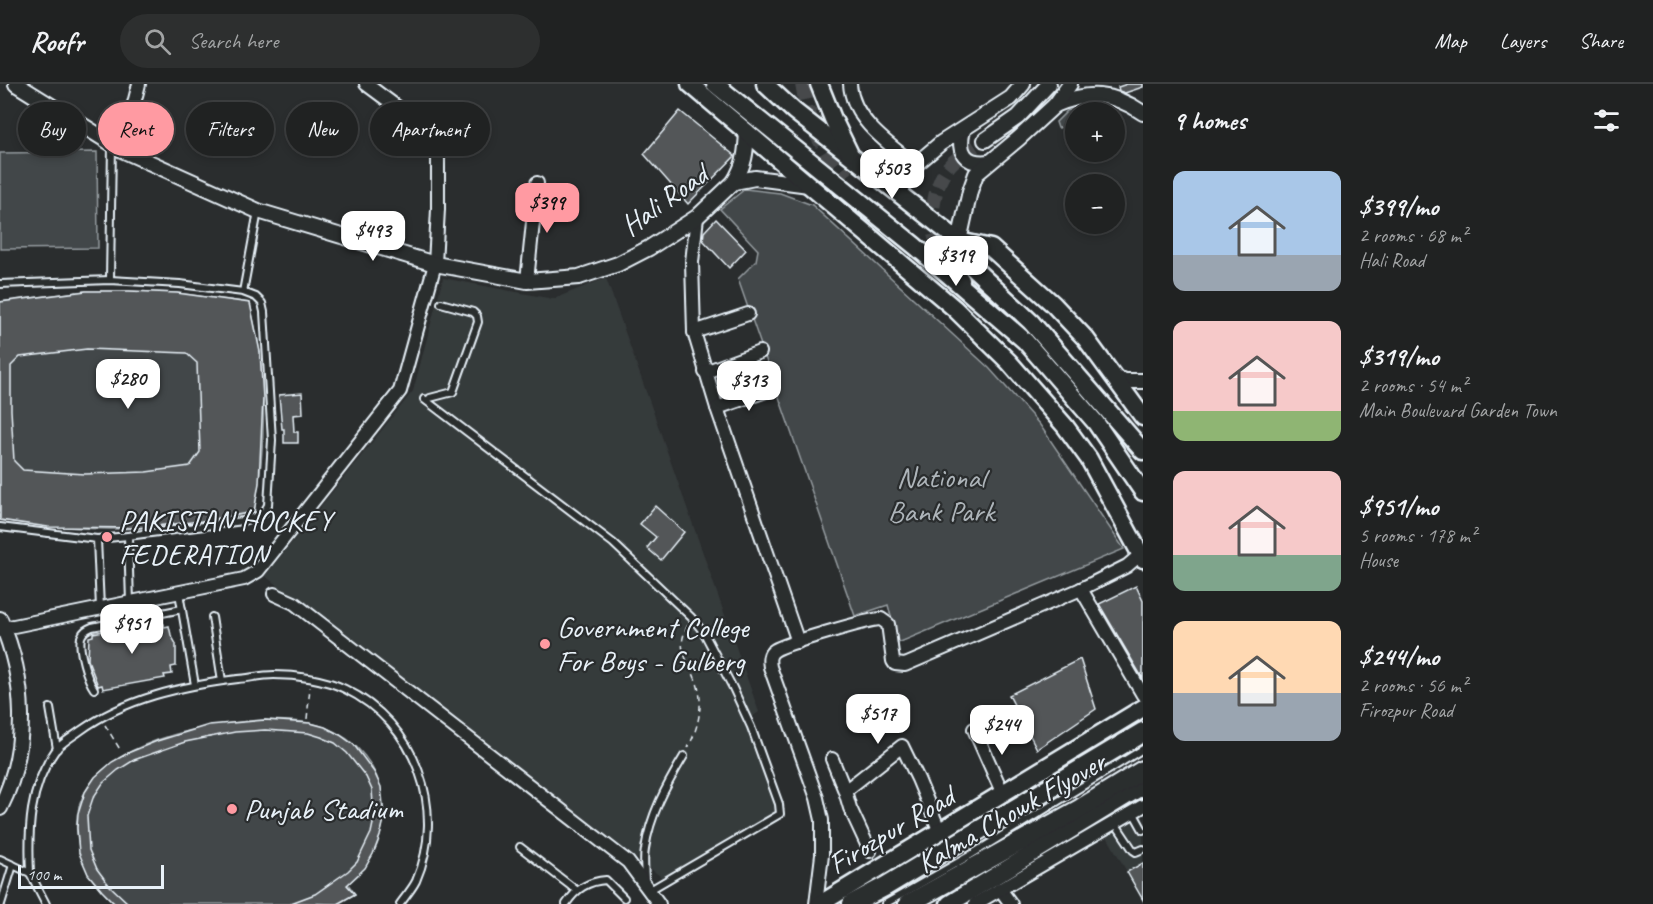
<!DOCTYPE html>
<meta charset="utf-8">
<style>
body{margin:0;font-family:Caveat,sans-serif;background:#2d2f2f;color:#f1f3f6;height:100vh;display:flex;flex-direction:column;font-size:22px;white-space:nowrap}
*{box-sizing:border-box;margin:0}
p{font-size:20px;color:#a2a4a5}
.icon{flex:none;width:33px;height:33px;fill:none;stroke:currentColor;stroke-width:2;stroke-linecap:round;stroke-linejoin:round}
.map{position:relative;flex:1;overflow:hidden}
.details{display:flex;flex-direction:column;background:#202222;width:510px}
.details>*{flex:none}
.banner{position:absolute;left:18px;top:18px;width:570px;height:54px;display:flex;gap:12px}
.tools{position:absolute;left:1065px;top:18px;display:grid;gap:12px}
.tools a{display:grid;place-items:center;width:60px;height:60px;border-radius:50%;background:#202222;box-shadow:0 3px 9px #0003,0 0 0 2px #3d3f40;font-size:30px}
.scale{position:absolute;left:18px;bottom:15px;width:146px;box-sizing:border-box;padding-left:6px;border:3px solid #e8f1f8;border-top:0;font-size:16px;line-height:21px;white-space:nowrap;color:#e8f1f8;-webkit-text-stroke:4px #2a2d2e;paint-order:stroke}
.price{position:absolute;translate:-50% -51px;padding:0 14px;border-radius:12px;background:#fff;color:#222;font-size:20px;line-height:39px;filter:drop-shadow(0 2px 3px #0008)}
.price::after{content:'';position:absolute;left:50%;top:36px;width:18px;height:14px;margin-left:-9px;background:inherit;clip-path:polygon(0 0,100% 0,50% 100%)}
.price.active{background:#ff9aa2;color:#111}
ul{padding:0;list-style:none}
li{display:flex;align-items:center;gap:18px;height:150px;padding:0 30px}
li span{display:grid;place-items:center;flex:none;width:168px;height:120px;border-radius:12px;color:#555}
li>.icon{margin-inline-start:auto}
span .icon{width:72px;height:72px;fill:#fffc;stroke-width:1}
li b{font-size:26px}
h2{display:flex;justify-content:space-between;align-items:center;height:72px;padding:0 30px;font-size:26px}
.tag{padding:0 21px;border-radius:27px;background:#202222;box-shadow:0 3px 9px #0003,0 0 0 2px #3d3f40;font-size:21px;line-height:54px}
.tag.active{background:#ff9aa2;color:#111}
header{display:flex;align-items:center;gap:36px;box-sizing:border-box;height:84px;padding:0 30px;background:#202222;border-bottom:2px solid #3d3f40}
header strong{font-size:28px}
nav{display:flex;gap:33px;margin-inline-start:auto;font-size:21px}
.search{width:420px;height:54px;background:#2d2f2f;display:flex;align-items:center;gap:15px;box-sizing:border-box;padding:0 21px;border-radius:33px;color:#a2a4a5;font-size:22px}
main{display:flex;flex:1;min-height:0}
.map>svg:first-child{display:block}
.built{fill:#363a3b}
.green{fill:#424648;stroke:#959ca0;stroke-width:1.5}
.building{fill:#535759;stroke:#e8f1f8;stroke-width:1.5;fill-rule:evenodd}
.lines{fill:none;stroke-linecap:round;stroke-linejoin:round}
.tertiary-tunnel{stroke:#464a4c;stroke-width:14;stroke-dasharray:14 7;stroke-linecap:butt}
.secondary-tunnel{stroke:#464a4c;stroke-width:16;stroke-dasharray:16 8;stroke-linecap:butt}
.service-casing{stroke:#e8f1f8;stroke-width:10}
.minor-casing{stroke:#e8f1f8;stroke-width:16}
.tertiary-casing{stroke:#e8f1f8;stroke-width:18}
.secondary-casing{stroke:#e8f1f8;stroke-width:21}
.primary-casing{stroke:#e8f1f8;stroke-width:22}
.path{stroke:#e8f1f8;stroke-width:1.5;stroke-dasharray:6 4.5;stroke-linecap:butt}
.service{stroke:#2a2d2e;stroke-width:6}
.minor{stroke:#2a2d2e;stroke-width:12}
.tertiary{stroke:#2a2d2e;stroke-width:14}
.secondary{stroke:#2a2d2e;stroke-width:16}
.primary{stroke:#2a2d2e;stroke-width:18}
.poi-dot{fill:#ff9aa2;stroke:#2a2d2e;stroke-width:2}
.labels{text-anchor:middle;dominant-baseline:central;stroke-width:4.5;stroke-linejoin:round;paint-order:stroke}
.street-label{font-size:30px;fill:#e8f1f8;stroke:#2a2d2e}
.park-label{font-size:30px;fill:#aeb5ba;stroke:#2a2d2e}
.poi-label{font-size:30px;fill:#e8f1f8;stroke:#2a2d2e;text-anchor:start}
</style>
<header>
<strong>Roofr</strong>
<div class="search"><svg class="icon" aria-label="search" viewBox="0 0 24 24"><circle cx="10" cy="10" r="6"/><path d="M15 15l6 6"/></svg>Search here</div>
<nav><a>Map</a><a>Layers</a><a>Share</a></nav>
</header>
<main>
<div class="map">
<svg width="1143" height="820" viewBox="0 0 1143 820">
<rect width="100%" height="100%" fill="#2a2d2e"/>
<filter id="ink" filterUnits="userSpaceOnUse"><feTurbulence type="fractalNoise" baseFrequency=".0167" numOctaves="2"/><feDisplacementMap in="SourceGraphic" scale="12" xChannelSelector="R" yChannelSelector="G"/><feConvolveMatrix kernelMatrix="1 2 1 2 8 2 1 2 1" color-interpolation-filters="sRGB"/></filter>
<g filter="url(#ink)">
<g class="built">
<polygon points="443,194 553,215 606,194 759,628 744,638 778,729 664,795 265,492 413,307"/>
<polygon points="1143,727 1143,816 1105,749"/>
</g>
<g class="green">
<polygon points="1068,26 1083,28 1076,28 1075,42 1058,44 1056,38"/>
<polygon points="97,68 98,164 0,165 0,69"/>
<polygon points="745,105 780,109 812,121 989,284 1040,341 1124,465 898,559 888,521 855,532 738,195 756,177 758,166 720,125"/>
<path d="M85,207H129L177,209L250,219C253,236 258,253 260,270C266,322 264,376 254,428C216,435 178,442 139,444C93,447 46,442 0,436V218Z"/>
<path d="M265,636C285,637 306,636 324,643C393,668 403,756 348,800L355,810L338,820H115C92,798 80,782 77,750C68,662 202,639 265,636Z"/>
</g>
<g class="building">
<polygon points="1127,0 1143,0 1143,3 1125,9 1119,7 1118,3"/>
<polygon points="680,27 735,72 688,120 644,70"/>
<polygon points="716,135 746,166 729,184 703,156 704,148"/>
<path d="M86,207H129L177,209L250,219L260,268L263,314L259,399L254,428L201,437L137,444L48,443L0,436V218ZM87,265L186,269L197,279L200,368L190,382L146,388L85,390L23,386L14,377L11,326V282L20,273Z"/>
<polygon points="302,309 303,330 293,331 294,348 298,348 298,359 284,359 284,345 282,345 279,311"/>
<polygon points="655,422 684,448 661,476 647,464 656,453 640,440"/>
<polygon points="1136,502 1143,517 1143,595 1099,520"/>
<polygon points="155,538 155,541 164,540 164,543 169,542 171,551 176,560 176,582 171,583 172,590 164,591 165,594 103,605 102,601 98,602 88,576 89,553 93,552 93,549"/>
<polygon points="1080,575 1096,625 1037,665 1009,611"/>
<polygon points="265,636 310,639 325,643 340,651 354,661 374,688 381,703 384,736 380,752 373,770 365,784 347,801 355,810 337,820 291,819 315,810 348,787 357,778 371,749 374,735 372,706 366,693 347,669 335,659 321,653 308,649 265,646 235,648 185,658 134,676 118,686 103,699 93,714 87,732 89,766 97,785 109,801 129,820 115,820 102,807 88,790 79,769 77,744 78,730 85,708 95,693 112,678 130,668 157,657 209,641"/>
<polygon points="1143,779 1143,816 1127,788"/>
</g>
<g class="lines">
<path class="tertiary-tunnel" d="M938,164C928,138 932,98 953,78C963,70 974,63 985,56"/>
<polyline class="secondary-tunnel" points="803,0 810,38 828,69 846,93"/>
<defs>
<g id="service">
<polyline points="110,196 112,61"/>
<polyline points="0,200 110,196 180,200 243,208 256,213 262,219 264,228 272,356 268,421 263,430 243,437 128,452 130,519"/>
<polyline points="243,208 258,127"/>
<polyline points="424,315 613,459 692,534 704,549 733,604 751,643 779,720 780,730 650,806"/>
<polyline points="427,317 430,314 453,308 478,238 477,232 473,228 441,219"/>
<polyline points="0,443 97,455 100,524"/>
<polyline points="97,455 128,452"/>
<polyline points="179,509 195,601"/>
<polyline points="212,533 222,597"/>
<path d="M94,605C87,595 78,565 81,553C83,547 87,545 92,543L182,525"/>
<polyline points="50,624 57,665"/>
<polyline points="1133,728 1143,746"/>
<polyline points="1115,739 1133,766 1136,768 1143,765"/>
<polyline points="520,763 576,806"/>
<polyline points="0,775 30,789 46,820"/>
<path d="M30,789C28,746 29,703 55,667C61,659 72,653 80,647C126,614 182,602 238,595C250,594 262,591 274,591C296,591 325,595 345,605C416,639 447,726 416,797C412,805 405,813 400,820"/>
<path d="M645,798C645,787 643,775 645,765C650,731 666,702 684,672"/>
<polyline points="1,820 13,781"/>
<path d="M566,820C576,805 588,797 606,796L624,814"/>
<polyline points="885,820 969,772 1143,665"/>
</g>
<g id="minor">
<path d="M850,0C852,36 890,61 915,81"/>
<polyline points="122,66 139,0"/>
<polyline points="697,133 692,178 694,248 717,324 798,558"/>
<polyline points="527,197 537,99"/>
<polyline points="694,248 748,230"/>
<polyline points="705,288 760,268"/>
<polyline points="717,324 772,305"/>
<polyline points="1081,505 1143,611"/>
<polyline points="274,510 294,519 628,778 659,820"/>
<polyline points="4,544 244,495 258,487 400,307 435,180 438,125 438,66 416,37 366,0"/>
<polyline points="974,645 1003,710"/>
<polyline points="832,675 845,707"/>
<polyline points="870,767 850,724 845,707 902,662 918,695 940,748"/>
<polyline points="1000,805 1011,820"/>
<path d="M816,820L822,771V736L817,714L770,583C769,577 768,570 775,566C784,560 870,535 881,535L888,540L893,577L895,580L905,581L1081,505L1127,482L1140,471"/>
<polyline points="975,820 1143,722"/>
</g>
<g id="tertiary">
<polyline points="16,0 122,66 258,127 435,180 527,197 579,193 618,180 649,164 697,133 734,98 755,94 809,101"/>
<path d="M1055,21C1088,7 1113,8 1143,29"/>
<path d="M963,46C957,68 965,81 989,78"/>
<polyline points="985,56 1018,33 1049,0"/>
<path d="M734,98C745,80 746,69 747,47"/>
<polyline points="898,109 915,81 941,59 1011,14 1023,0"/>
<polyline points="959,157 970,107 976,90 1018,55 1055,21 1070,0"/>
<polyline points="938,164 962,196"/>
<polyline points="1114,294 1126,297 1143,297"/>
<path d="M0,535C26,595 30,665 0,724"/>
</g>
<g id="secondary">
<polyline points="690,0 954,224 1009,278 1065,342 1089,375 1143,475"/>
<polyline points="715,0 915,162 1025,257 1096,339 1143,408"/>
<polyline points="765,0 794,27 959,157 991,164 1053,220 1086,255 1143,333"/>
<polyline points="819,0 833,35 849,68"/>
<polyline points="959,157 971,182 1031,238 1143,367"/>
<polyline points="820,820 1143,624"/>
<polyline points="949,820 1143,702"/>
</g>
<g id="primary">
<polyline points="852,820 886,802 1143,648"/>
<polyline points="908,820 1081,724 1143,686"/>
</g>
</defs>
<use href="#service" class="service-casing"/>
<use href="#minor" class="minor-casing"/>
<use href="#tertiary" class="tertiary-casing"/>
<use href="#secondary" class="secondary-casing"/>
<use href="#primary" class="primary-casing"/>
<g class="path">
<path d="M688,541C675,565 687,573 695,594C705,617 699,642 688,664"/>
<polyline points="307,635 310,603"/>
<polyline points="105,641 121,667"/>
</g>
<use href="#service" class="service"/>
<use href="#minor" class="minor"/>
<use href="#tertiary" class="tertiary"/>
<use href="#secondary" class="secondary"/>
<use href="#primary" class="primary"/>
</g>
</g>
<g class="poi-dot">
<circle cx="107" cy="453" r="6"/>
<circle cx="545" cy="560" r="6"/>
<circle cx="232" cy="725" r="6"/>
</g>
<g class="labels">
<g class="street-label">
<text transform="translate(664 116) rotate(-36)">Hali Road</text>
<text transform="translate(1011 728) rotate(-30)">Kalma Chowk Flyover</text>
<text transform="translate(891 746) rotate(-31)">Firozpur Road</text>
</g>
<g class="park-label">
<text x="941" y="393">National<tspan x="941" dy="34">Bank Park</tspan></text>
</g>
<g class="poi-label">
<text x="119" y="436">PAKISTAN HOCKEY<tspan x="119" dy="34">FEDERATION</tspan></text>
<text x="557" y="543">Government College<tspan x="557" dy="34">For Boys - Gulberg</tspan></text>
<text x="244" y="725">Punjab Stadium</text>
</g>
</g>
</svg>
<div class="tools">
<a>+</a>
<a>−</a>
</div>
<div class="scale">100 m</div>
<b class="price" style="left:892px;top:116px">$503</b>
<b class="price active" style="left:547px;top:150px">$399</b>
<b class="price" style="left:373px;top:178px">$493</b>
<b class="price" style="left:956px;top:203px">$319</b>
<b class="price" style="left:128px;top:326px">$280</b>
<b class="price" style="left:749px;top:328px">$313</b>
<b class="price" style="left:132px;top:571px">$951</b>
<b class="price" style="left:878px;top:661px">$517</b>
<b class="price" style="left:1002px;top:672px">$244</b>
<div class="banner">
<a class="tag">Buy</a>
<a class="tag active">Rent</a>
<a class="tag">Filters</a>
<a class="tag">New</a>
<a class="tag">Apartment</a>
</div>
</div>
<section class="details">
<h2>9 homes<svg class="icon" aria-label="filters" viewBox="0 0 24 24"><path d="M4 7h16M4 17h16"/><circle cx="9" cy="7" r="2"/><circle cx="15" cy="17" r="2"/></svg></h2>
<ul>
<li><span style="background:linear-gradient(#a9c7e8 70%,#9aa5b1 0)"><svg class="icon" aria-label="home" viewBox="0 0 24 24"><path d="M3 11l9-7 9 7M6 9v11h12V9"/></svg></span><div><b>$399/mo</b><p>2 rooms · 68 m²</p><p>Hali Road</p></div></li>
<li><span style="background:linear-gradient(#f6c9c9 75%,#8fb573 0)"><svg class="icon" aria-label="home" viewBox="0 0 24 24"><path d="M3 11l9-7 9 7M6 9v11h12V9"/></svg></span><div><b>$319/mo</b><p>2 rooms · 54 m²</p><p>Main Boulevard Garden Town</p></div></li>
<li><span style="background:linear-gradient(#f6c9c9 70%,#7fa58c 0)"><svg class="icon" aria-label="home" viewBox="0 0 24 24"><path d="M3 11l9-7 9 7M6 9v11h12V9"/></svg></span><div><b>$951/mo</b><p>5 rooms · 178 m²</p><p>House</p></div></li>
<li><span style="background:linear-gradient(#ffd9b3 60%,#9aa5b1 0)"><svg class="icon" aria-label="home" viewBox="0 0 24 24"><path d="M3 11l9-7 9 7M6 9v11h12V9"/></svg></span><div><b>$244/mo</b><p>2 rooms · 56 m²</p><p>Firozpur Road</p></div></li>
</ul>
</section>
</main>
